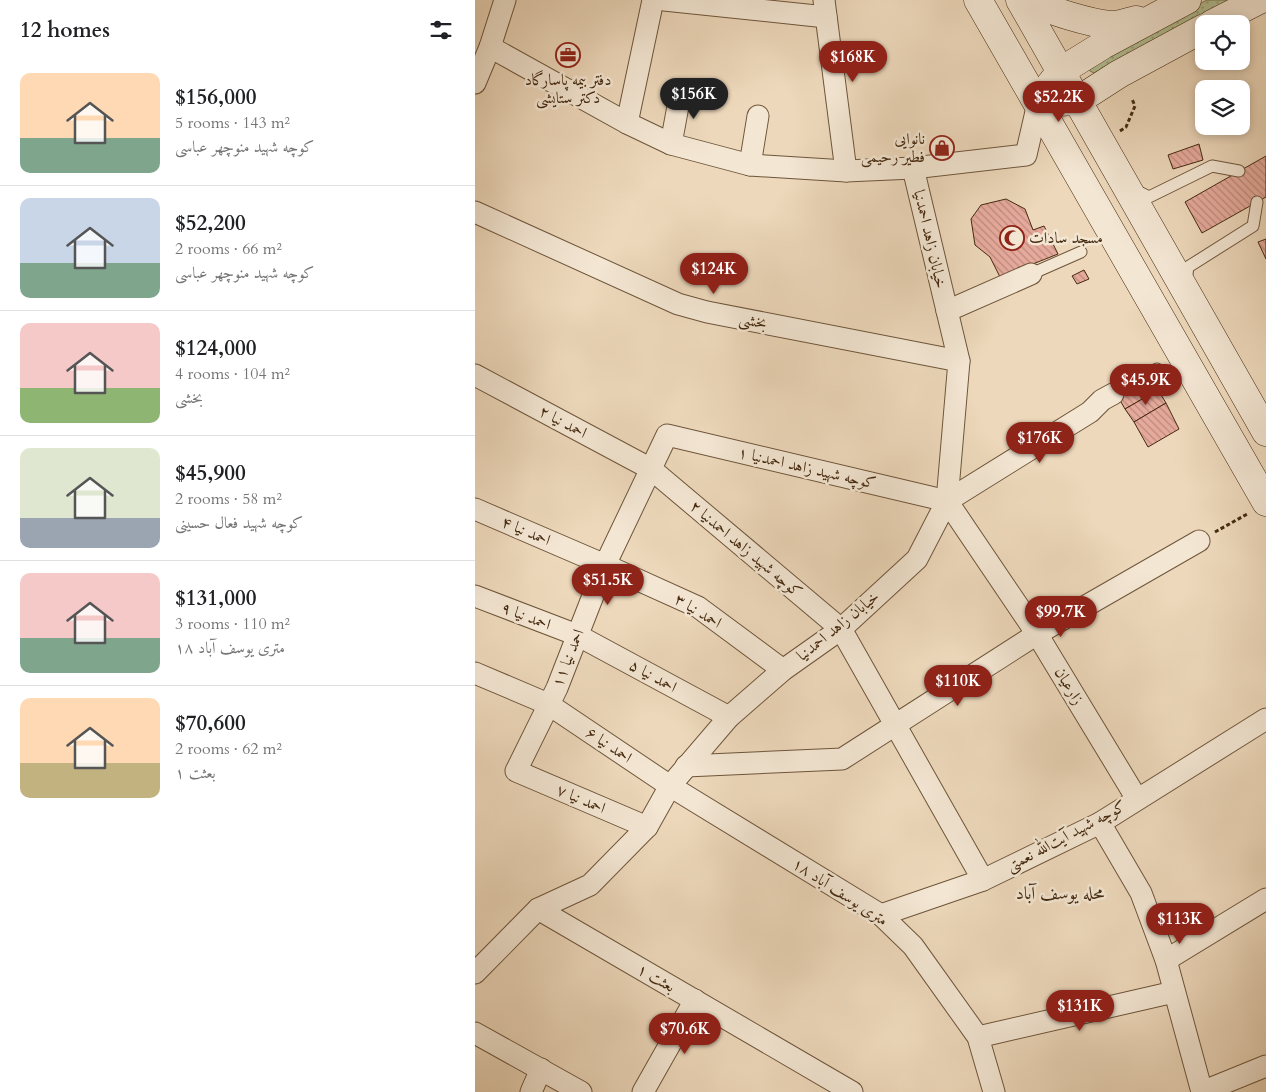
<!DOCTYPE html>
<meta charset="utf-8">
<style>
body{margin:0;font-family:Cardo,Amiri,serif;background:#f6f6f6;color:#202124;height:100vh;display:flex;flex-direction:column;font-size:19px;white-space:nowrap}
*{box-sizing:border-box;margin:0}
p{font-size:16px;color:#757577}
.icon{flex:none;width:28px;height:28px;fill:none;stroke:currentColor;stroke-width:2;stroke-linecap:round;stroke-linejoin:round}
.map{position:relative;flex:1;overflow:hidden}
.sheet{display:flex;flex-direction:column;background:#fff;width:475px}
.sheet>*{flex:none}
.tools{position:absolute;left:720px;top:15px;display:grid;gap:10px}
.tools a{display:grid;place-items:center;width:55px;height:55px;border-radius:10px;background:#fff;box-shadow:0 2px 8px #0003;font-size:25px}
.price{position:absolute;translate:-50% -42px;padding:0 11px;border-radius:18px;background:#8f2418;color:#fff;font-size:16px;line-height:32px;filter:drop-shadow(0 1px 2px #0008)}
.price::after{content:'';position:absolute;left:50%;top:30px;width:15px;height:11px;margin-left:-8px;background:inherit;clip-path:polygon(0 0,100% 0,50% 100%)}
.price.selected{background:#222;color:#fff}
ul{padding:0;list-style:none}
li{display:flex;align-items:center;gap:15px;height:125px;padding:0 20px}
li+li{border-top:1px solid #e0e0e0}
li span{display:grid;place-items:center;flex:none;width:140px;height:100px;border-radius:10px;color:#555}
li>.icon{margin-inline-start:auto}
span .icon{width:60px;height:60px;fill:#fffc;stroke-width:1}
li b{font-size:21px}
h2{display:flex;justify-content:space-between;align-items:center;height:60px;padding:0 20px;font-size:21px}
main{display:flex;flex:1;min-height:0}
.map>svg:first-child{display:block}
.grass{fill:url(#grass-dots);stroke:#7c7452}
.building{fill:url(#building-back-hatch);stroke:#44290f}
.lines{fill:none;stroke-linecap:round;stroke-linejoin:round}
.lane-casing{stroke:#6e553a;stroke-width:13}
.street-casing{stroke:#6e553a;stroke-width:23}
.secondary-casing{stroke:#44290f;stroke-width:29}
.path{stroke:#44290f;stroke-width:3;stroke-dasharray:4 2.5;stroke-linecap:butt}
.lane{stroke:#f3e6d3;stroke-width:11}
.street{stroke:#f3e6d3;stroke-width:21}
.secondary{stroke:#f3e6d3;stroke-width:28}
.labels{text-anchor:middle;dominant-baseline:central;stroke-width:5;stroke-linejoin:round;paint-order:stroke}
.poi-label{font-size:16px;fill:#44290f;stroke:#f3e6d3}
.street-label{font-size:16px;fill:#44290f;stroke:#f3e6d3}
.neighbourhood-label{font-size:18px;fill:#44290f;stroke:#f3e6d3}
</style>
<main>
<section class="sheet">
<h2>12 homes<svg class="icon" aria-label="filters" viewBox="0 0 24 24"><path d="M4 7h16M4 17h16"/><circle cx="9" cy="7" r="2"/><circle cx="15" cy="17" r="2"/></svg></h2>
<ul>
<li><span style="background:linear-gradient(#ffd9b3 65%,#7fa58c 0)"><svg class="icon" aria-label="home" viewBox="0 0 24 24"><path d="M3 11l9-7 9 7M6 9v11h12V9"/></svg></span><div><b>$156,000</b><p>5 rooms · 143 m²</p><p>کوچه شهید منوچهر عباسی</p></div></li>
<li><span style="background:linear-gradient(#c9d6e8 65%,#7fa58c 0)"><svg class="icon" aria-label="home" viewBox="0 0 24 24"><path d="M3 11l9-7 9 7M6 9v11h12V9"/></svg></span><div><b>$52,200</b><p>2 rooms · 66 m²</p><p>کوچه شهید منوچهر عباسی</p></div></li>
<li><span style="background:linear-gradient(#f6c9c9 65%,#8fb573 0)"><svg class="icon" aria-label="home" viewBox="0 0 24 24"><path d="M3 11l9-7 9 7M6 9v11h12V9"/></svg></span><div><b>$124,000</b><p>4 rooms · 104 m²</p><p>بخشی</p></div></li>
<li><span style="background:linear-gradient(#dfe7d0 70%,#9aa5b1 0)"><svg class="icon" aria-label="home" viewBox="0 0 24 24"><path d="M3 11l9-7 9 7M6 9v11h12V9"/></svg></span><div><b>$45,900</b><p>2 rooms · 58 m²</p><p>کوچه شهید فعال حسینی</p></div></li>
<li><span style="background:linear-gradient(#f6c9c9 65%,#7fa58c 0)"><svg class="icon" aria-label="home" viewBox="0 0 24 24"><path d="M3 11l9-7 9 7M6 9v11h12V9"/></svg></span><div><b>$131,000</b><p>3 rooms · 110 m²</p><p>۱۸ متری یوسف آباد</p></div></li>
<li><span style="background:linear-gradient(#ffd9b3 65%,#c2b280 0)"><svg class="icon" aria-label="home" viewBox="0 0 24 24"><path d="M3 11l9-7 9 7M6 9v11h12V9"/></svg></span><div><b>$70,600</b><p>2 rooms · 62 m²</p><p>بعثت ۱</p></div></li>
</ul>
</section>
<div class="map">
<svg width="791" height="1092" viewBox="0 0 791 1092">
<defs>
<pattern id="grass-dots" width="8" height="8" patternUnits="userSpaceOnUse" patternTransform="scale(1.25)"><rect width="8" height="8" fill="#b3c094"/><path d="M2 2h.1M6 6h.1" fill="none" stroke="#939c77" stroke-width="1.8" stroke-linecap="round"/></pattern>
<pattern id="building-back-hatch" width="6" height="6" patternUnits="userSpaceOnUse" patternTransform="scale(1.25)"><rect width="6" height="6" fill="#e6aa9c"/><path d="M-1 5l2 2M0 0l6 6M5-1l2 2" fill="none" stroke="#bc8a7e"/></pattern>
</defs>
<rect width="100%" height="100%" fill="#edd8bb"/>
<filter id="stains"><feTurbulence type="fractalNoise" baseFrequency=".004" numOctaves="4"/><feColorMatrix values="0 0 0 0 .2 0 0 0 0 .09 0 0 0 0 .02 0 0 0 .5 -.17"/></filter>
<radialGradient id="worn" r=".72"><stop offset=".6" stop-color="#630" stop-opacity="0"/><stop offset="1" stop-color="#630" stop-opacity=".3"/></radialGradient>
<polygon class="grass" points="732,0 762,0 619,73 615,71 614,68 648,44"/>
<g class="building">
<polygon points="724,144 728,160 698,169 693,155"/>
<polygon points="791,156 791,197 727,233 710,202"/>
<polygon points="531,199 550,209 558,230 569,226 583,254 525,277 515,257 500,245 496,219 506,205"/>
<polygon points="791,239 791,259 783,242"/>
<polygon points="609,270 614,279 602,284 597,276"/>
<polygon points="674,377 679,385 673,388 676,394 650,409 642,395"/>
<polygon points="679,385 683,390 676,394 673,388"/>
<polygon points="683,390 691,403 659,422 650,409"/>
<polygon points="691,403 704,429 673,447 659,422"/>
</g>
<g class="lines">
<defs>
<g id="lane">
<polyline points="660,190 674,197 737,166 764,171"/>
<polyline points="556,274 606,252"/>
<polyline points="711,281 713,267 778,226 782,202"/>
<polyline points="638,394 682,369"/>
</g>
<g id="street">
<polyline points="189,0 351,17"/>
<polyline points="349,0 371,171"/>
<polyline points="15,47 152,123 196,144 275,165 371,171 438,168 551,155 563,103"/>
<polyline points="0,83 15,47 30,0"/>
<polyline points="152,123 178,0"/>
<polyline points="196,144 206,90"/>
<polyline points="275,165 283,116"/>
<polyline points="0,212 203,304 232,312 484,361"/>
<polyline points="472,311 556,274"/>
<polyline points="0,375 176,469 366,629 508,880"/>
<polyline points="472,501 562,634 662,799"/>
<polyline points="472,501 615,412 627,400 638,394"/>
<polyline points="0,509 130,565 223,607 308,670"/>
<polyline points="0,596 102,635 254,717"/>
<polyline points="0,673 73,704 195,786 406,915 438,946 503,1037 519,1092"/>
<polyline points="211,766 367,759 562,634 724,541"/>
<polyline points="625,823 666,893 691,960 727,1092"/>
<polyline points="172,827 41,771 82,688 130,565 192,435 472,501"/>
<polyline points="63,909 377,1092"/>
<polyline points="406,915 508,880 625,823 791,719"/>
<polyline points="691,960 791,899"/>
<polyline points="0,973 63,909 115,885 172,827 195,786 254,717 308,670 366,629 442,559 472,501 484,361 438,168"/>
<polyline points="0,1033 106,1092"/>
<polyline points="503,1037 699,992"/>
<polyline points="56,1092 66,1069"/>
<polyline points="168,1092 220,1000"/>
<polyline points="727,1092 791,1066"/>
</g>
<g id="secondary">
<polyline points="503,0 791,502"/>
<polyline points="545,0 791,432"/>
<path d="M556,0C572,11 616,23 635,25C644,26 654,21 662,20"/>
<polyline points="737,24 784,0"/>
<polyline points="575,85 586,71 628,45 712,0"/>
<polyline points="584,102 602,101 644,74 729,28"/>
</g>
</defs>
<use href="#lane" class="lane-casing"/>
<use href="#street" class="street-casing"/>
<use href="#secondary" class="secondary-casing"/>
<g class="path">
<polyline points="645,131 651,127 660,106 657,99"/>
<polyline points="740,532 774,513"/>
</g>
<use href="#lane" class="lane"/>
<use href="#street" class="street"/>
<use href="#secondary" class="secondary"/>
</g>
<defs>
<symbol id="office-ring" viewBox="-11 -11 22 22"><circle r="9.5" fill="#f3e6d3" stroke="#8f2418" stroke-width="1.5"/><path d="M-6-3h4V-5.5h4V-3h4V5H-6ZM-1-4.5V-3h2v-1.5ZM-6 0V1H6V0Z" fill="#8f2418"/></symbol>
<symbol id="shop-ring" viewBox="-11 -11 22 22"><circle r="9.5" fill="#f3e6d3" stroke="#8f2418" stroke-width="1.5"/><path d="M-5-2.5h2.3a2.7 3.5 0 0 1 5.4 0H5L5.5 6h-11ZM-1.5-2.5h3a1.5 2.3 0 0 0-3 0Z" fill="#8f2418"/></symbol>
<symbol id="mosque-ring" viewBox="-11 -11 22 22"><circle r="9.5" fill="#f3e6d3" stroke="#8f2418" stroke-width="1.5"/><path d="M3.5-4.9A6 6 0 1 0 3.5 4.9A5 5 0 1 1 3.5-4.9Z" fill="#8f2418"/></symbol>
</defs>
<g fill-rule="evenodd">
<use href="#office-ring" x="79" y="41" width="28" height="28"/>
<use href="#shop-ring" x="453" y="134" width="28" height="28"/>
<use href="#mosque-ring" x="523" y="224" width="28" height="28"/>
</g>
<g class="labels">
<g class="poi-label">
<text x="93" y="80">دفتر بیمه پاسارگاد<tspan x="93" dy="18">دکتر ستایشی</tspan></text>
<text x="450" y="139" text-anchor="end">نانوایی<tspan x="450" dy="18">فطیر رحیمی</tspan></text>
<text x="554" y="238" text-anchor="start">مسجد سادات</text>
</g>
<g class="street-label">
<text transform="translate(455 239) rotate(77)">خیابان زاهد احمدنیا</text>
<text transform="translate(278 321) rotate(11)">بخشی</text>
<text transform="translate(88 422) rotate(28)">احمد نیا ۲</text>
<text transform="translate(332 468) rotate(13)">کوچه شهید زاهد احمدنیا ۱</text>
<text transform="translate(51 531) rotate(23)">احمد نیا ۴</text>
<text transform="translate(271 549) rotate(40)">کوچه شهید زاهد احمدنیا ۲</text>
<text transform="translate(223 611) rotate(31)">احمد نیا ۳</text>
<text transform="translate(51 616) rotate(21)">احمد نیا ۹</text>
<text transform="translate(363 626) rotate(-39)">خیابان زاهد احمدنیا</text>
<text transform="translate(93 658) rotate(-68)">احمد نیا ۱۱</text>
<text transform="translate(178 676) rotate(29)">احمد نیا ۵</text>
<text transform="translate(594 686) rotate(59)">زارعیان</text>
<text transform="translate(134 745) rotate(34)">احمد نیا ۶</text>
<text transform="translate(106 799) rotate(23)">احمد نیا ۷</text>
<text transform="translate(591 836) rotate(-28)">کوچه شهید آیت‌الله نعمتی</text>
<text transform="translate(365 892) rotate(33)">۱۸ متری یوسف آباد</text>
<text transform="translate(181 978) rotate(30)">بعثت ۱</text>
</g>
<g class="neighbourhood-label">
<text x="585" y="893">محله یوسف آباد</text>
</g>
</g>
<rect width="100%" height="100%" filter="url(#stains)"/>
<rect width="100%" height="100%" fill="url(#worn)"/>
</svg>
<div class="tools">
<a><svg class="icon" aria-label="locate" viewBox="0 0 24 24"><circle cx="12" cy="12" r="6"/><path d="M12 2v4M12 18v4M2 12h4M18 12h4"/></svg></a>
<a><svg class="icon" aria-label="layers" viewBox="0 0 24 24"><path d="M12 4l9 5-9 5-9-5zM3 14l9 5 9-5"/></svg></a>
</div>
<b class="price" style="left:378px;top:83px">$168K</b>
<b class="price selected" style="left:219px;top:120px">$156K</b>
<b class="price" style="left:584px;top:123px">$52.2K</b>
<b class="price" style="left:239px;top:295px">$124K</b>
<b class="price" style="left:671px;top:406px">$45.9K</b>
<b class="price" style="left:565px;top:464px">$176K</b>
<b class="price" style="left:133px;top:606px">$51.5K</b>
<b class="price" style="left:586px;top:638px">$99.7K</b>
<b class="price" style="left:483px;top:707px">$110K</b>
<b class="price" style="left:705px;top:945px">$113K</b>
<b class="price" style="left:605px;top:1032px">$131K</b>
<b class="price" style="left:210px;top:1055px">$70.6K</b>
</div>
</main>
